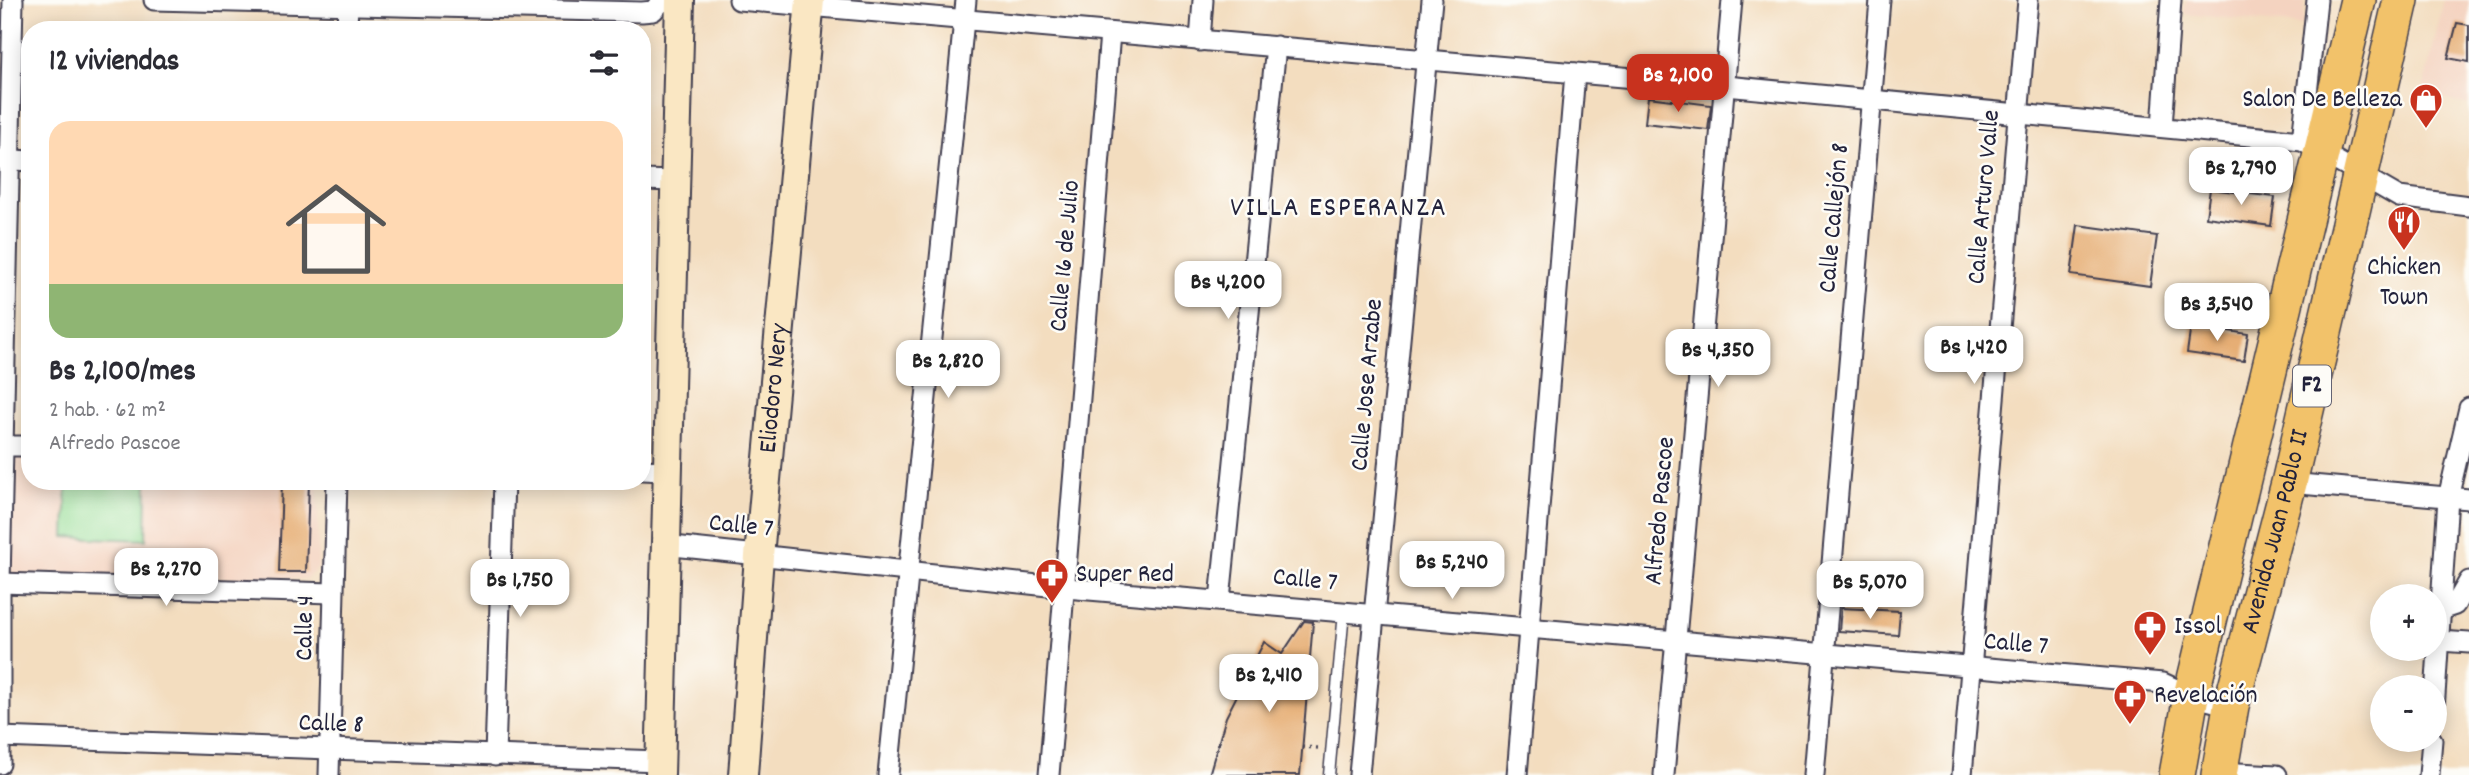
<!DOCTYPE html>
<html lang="es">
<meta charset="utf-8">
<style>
body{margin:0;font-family:Dekko,sans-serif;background:#f2f2f3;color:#2b2b33;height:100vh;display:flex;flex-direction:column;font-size:26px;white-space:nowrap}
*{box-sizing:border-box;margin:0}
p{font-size:23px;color:#7c7c81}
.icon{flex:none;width:38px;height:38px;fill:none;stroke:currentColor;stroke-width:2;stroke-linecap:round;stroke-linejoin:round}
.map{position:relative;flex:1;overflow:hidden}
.sheet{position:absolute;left:21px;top:21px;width:630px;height:469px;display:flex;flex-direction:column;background:#fff;border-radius:28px;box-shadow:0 4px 18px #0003}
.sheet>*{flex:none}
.buttons{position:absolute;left:2370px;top:584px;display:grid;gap:14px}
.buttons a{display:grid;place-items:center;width:77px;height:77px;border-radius:50%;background:#fff;box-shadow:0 4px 18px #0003;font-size:35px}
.price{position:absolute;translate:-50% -60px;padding:0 16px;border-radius:14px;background:#fff;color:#222;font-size:23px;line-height:46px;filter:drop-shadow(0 2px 4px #0008)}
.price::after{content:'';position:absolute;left:50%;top:42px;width:21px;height:16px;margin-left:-10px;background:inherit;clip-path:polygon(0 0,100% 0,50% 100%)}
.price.selected{background:#c8321e;color:#fff}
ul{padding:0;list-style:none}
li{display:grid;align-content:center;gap:14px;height:371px;padding:0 28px}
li+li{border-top:2px solid #e1e1e2}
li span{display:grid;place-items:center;height:217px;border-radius:21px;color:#555}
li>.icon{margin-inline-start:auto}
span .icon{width:126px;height:126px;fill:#fffc;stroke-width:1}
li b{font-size:30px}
h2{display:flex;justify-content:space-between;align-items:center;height:84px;padding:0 28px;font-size:30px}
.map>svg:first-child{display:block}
.built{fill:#f4d3c0}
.green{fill:#97de98;stroke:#5c806a;stroke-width:2}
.building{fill:#e6ae75}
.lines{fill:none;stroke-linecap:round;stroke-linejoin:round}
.lane-casing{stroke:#413e4f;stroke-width:13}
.street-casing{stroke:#413e4f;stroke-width:23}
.secondary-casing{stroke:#413e4f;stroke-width:32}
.highway-casing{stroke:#413e4f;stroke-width:38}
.path{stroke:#413e4f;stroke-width:3.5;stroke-dasharray:2 5;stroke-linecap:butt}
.lane{stroke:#fff;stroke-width:10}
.street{stroke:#fff;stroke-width:19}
.secondary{stroke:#fae7c3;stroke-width:28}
.highway{stroke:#f2c26a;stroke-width:35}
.labels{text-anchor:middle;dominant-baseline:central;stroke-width:5;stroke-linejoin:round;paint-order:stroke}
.shield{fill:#fdfcf7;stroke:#646373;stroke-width:2}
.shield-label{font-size:24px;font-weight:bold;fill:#22223b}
.poi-label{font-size:26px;fill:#22223b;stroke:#fdfcf7;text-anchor:start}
.street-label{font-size:26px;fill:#22223b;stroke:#fdfcf7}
.neighbourhood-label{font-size:28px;letter-spacing:2px;fill:#22223b;stroke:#fdfcf7}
</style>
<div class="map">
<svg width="2469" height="775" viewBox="0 0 2469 775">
<rect width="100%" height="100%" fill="#fdfcf7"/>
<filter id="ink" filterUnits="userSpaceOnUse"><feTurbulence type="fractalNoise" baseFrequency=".0143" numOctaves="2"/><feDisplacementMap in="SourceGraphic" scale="14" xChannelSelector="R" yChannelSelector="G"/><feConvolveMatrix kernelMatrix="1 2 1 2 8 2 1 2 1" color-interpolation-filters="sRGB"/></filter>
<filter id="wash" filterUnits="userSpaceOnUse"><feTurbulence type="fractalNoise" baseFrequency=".00686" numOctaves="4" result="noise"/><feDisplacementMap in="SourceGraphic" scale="28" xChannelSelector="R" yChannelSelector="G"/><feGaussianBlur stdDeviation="1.57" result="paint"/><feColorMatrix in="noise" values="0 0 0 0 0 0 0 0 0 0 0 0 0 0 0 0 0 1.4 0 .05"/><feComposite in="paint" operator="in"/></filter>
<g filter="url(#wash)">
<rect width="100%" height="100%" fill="#f3ddbf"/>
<g class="built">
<polygon points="2186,0 2305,0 2302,25 2184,14"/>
<polygon points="2444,0 2469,0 2469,105 2422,94"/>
<polygon points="19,452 30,452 30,481 318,481 318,568 306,579 10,574 12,458"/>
</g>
<polygon class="green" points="67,481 147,482 146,540 65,537"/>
<g id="blocks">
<g class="building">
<polygon points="2457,23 2469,25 2469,62 2448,58"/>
<polygon points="1648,97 1711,105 1708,130 1645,123"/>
<polygon points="2210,189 2275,197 2271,226 2206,217"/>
<polygon points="2078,225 2157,236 2150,286 2071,275"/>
<polygon points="2191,325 2248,334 2244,361 2187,353"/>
<polygon points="282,481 309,481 306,572 279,572"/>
<polygon points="1841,608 1900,611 1898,635 1839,631"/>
<polygon points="1304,621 1313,622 1300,775 1209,775 1226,717 1264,642 1282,654"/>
</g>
</g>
</g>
<g filter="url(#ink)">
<use href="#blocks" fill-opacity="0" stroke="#413e4f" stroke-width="2"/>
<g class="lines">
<defs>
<polyline id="lane" points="1329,775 1344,612"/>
<g id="street">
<polyline points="154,0 642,12 653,11 661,2 678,0"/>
<polyline points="739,0 1726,86 2302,141 2399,197 2469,206"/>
<polyline points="347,30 348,0"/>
<polyline points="1200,41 1203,0"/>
<polyline points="2162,127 2171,0"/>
<polyline points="2302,141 2317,0"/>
<polyline points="0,159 30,161"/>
<polyline points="642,180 675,181"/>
<polyline points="0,446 30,446"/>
<polyline points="642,470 667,471"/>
<polyline points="2289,483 2469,499"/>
<polyline points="664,545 1066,588 2163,683 2191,696 2231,706"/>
<polyline points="0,583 333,593"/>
<polyline points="1220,600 1276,46"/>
<polyline points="2443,609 2455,605 2469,581"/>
<polyline points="2440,641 2469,643"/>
<polyline points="2434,711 2448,498 2469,408"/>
<polyline points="0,737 660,761"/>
<polyline points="495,756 504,481"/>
<polyline points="0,764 0,583 13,0"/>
<polyline points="2219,772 2277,775"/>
<polyline points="329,775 337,481"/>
<polyline points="888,775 966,0"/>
<polyline points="1049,775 1110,33"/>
<polyline points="1359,775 1432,0"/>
<polyline points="1517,775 1575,73"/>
<polyline points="1664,775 1732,0"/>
<polyline points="1814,775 1880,0"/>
<polyline points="1962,775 2028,0"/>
<polyline points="2429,775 2432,740"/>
</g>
<g id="secondary">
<polyline points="660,775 680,0"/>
<path id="s1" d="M743,775L759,556L810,0"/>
</g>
<g id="highway">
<polyline points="2177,775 2191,696 2358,0"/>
<path id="s2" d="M2219,775L2231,706L2289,483L2401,0"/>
</g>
</defs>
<use href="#lane" class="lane-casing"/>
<use href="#street" class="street-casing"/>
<use href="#secondary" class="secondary-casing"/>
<use href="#highway" class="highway-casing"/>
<polyline class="path" points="1302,747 1318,748"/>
<use href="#lane" class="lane"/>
<use href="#street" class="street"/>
<use href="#secondary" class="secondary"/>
<use href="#highway" class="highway"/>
</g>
</g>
<defs>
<symbol id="shop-pin" viewBox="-11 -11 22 30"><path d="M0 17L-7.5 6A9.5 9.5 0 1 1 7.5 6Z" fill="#c8321e" stroke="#fdfcf7"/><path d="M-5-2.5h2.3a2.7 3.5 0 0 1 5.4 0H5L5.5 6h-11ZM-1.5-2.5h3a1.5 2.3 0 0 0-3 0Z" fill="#fff"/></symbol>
<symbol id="restaurant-pin" viewBox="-11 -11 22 30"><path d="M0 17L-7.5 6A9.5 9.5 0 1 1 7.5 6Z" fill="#c8321e" stroke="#fdfcf7"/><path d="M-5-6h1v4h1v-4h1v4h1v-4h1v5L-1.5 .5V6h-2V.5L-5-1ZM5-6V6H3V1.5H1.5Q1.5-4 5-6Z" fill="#fff"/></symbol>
<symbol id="pharmacy-pin" viewBox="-11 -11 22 30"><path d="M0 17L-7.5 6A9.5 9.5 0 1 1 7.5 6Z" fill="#c8321e" stroke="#fdfcf7"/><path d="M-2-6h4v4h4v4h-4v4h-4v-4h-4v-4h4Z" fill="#fff"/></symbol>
</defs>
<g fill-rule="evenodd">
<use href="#shop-pin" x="2407" y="81" width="38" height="52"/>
<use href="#restaurant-pin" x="2385" y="203" width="38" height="52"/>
<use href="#pharmacy-pin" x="1033" y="556" width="38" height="52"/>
<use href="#pharmacy-pin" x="2131" y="608" width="38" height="52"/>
<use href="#pharmacy-pin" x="2111" y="677" width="38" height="52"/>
</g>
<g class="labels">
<rect class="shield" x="2293" y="365.5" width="38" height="41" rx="5"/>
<g class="shield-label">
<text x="2312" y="386">F2</text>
</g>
<g class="poi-label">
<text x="2402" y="100" text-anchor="end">Salon De Belleza</text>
<text x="2404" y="268" text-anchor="middle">Chicken<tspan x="2404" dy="30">Town</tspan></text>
<text x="1076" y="575">Super Red</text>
<text x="2174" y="627">Issol</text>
<text x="2154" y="696">Revelación</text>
</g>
<g class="street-label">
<text transform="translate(1985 197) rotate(-85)">Calle Arturo Valle</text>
<text transform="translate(1835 218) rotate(-85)">Calle Callejón 8</text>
<text transform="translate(1066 256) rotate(-85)">Calle 16 de Julio</text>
<text transform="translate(1368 385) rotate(-85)">Calle Jose Arzabe</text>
<text stroke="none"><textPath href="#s1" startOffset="388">Eliodoro Nery</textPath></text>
<text transform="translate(1661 511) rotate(-85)">Alfredo Pascoe</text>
<text transform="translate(741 527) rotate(6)">Calle 7</text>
<text stroke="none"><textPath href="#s2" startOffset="250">Avenida Juan Pablo II</textPath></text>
<text transform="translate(1305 581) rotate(6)">Calle 7</text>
<text transform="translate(306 628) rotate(-89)">Calle 4</text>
<text transform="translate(2016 645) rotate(5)">Calle 7</text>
<text transform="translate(331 725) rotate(2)">Calle 8</text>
</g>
<g class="neighbourhood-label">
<text x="1339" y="210">VILLA ESPERANZA</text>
</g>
</g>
</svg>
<div class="buttons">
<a>+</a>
<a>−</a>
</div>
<b class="price selected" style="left:1678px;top:114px">Bs 2,100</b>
<b class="price" style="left:2241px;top:207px">Bs 2,790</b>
<b class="price" style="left:1228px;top:321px">Bs 4,200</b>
<b class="price" style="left:2217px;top:343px">Bs 3,540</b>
<b class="price" style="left:1974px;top:386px">Bs 1,420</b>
<b class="price" style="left:1718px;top:389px">Bs 4,350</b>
<b class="price" style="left:948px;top:400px">Bs 2,820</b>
<b class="price" style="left:1452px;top:601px">Bs 5,240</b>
<b class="price" style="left:166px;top:608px">Bs 2,270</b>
<b class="price" style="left:520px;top:619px">Bs 1,750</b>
<b class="price" style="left:1870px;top:621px">Bs 5,070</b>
<b class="price" style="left:1269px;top:714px">Bs 2,410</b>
<section class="sheet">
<h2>12 viviendas<svg class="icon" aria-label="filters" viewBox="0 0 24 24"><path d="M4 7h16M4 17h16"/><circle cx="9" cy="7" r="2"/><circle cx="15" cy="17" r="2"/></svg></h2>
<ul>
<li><span style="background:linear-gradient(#ffd9b3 75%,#8fb573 0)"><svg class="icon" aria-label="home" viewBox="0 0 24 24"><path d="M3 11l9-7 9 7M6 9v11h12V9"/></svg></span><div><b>Bs 2,100/mes</b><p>2 hab. · 62 m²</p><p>Alfredo Pascoe</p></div></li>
</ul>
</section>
</div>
